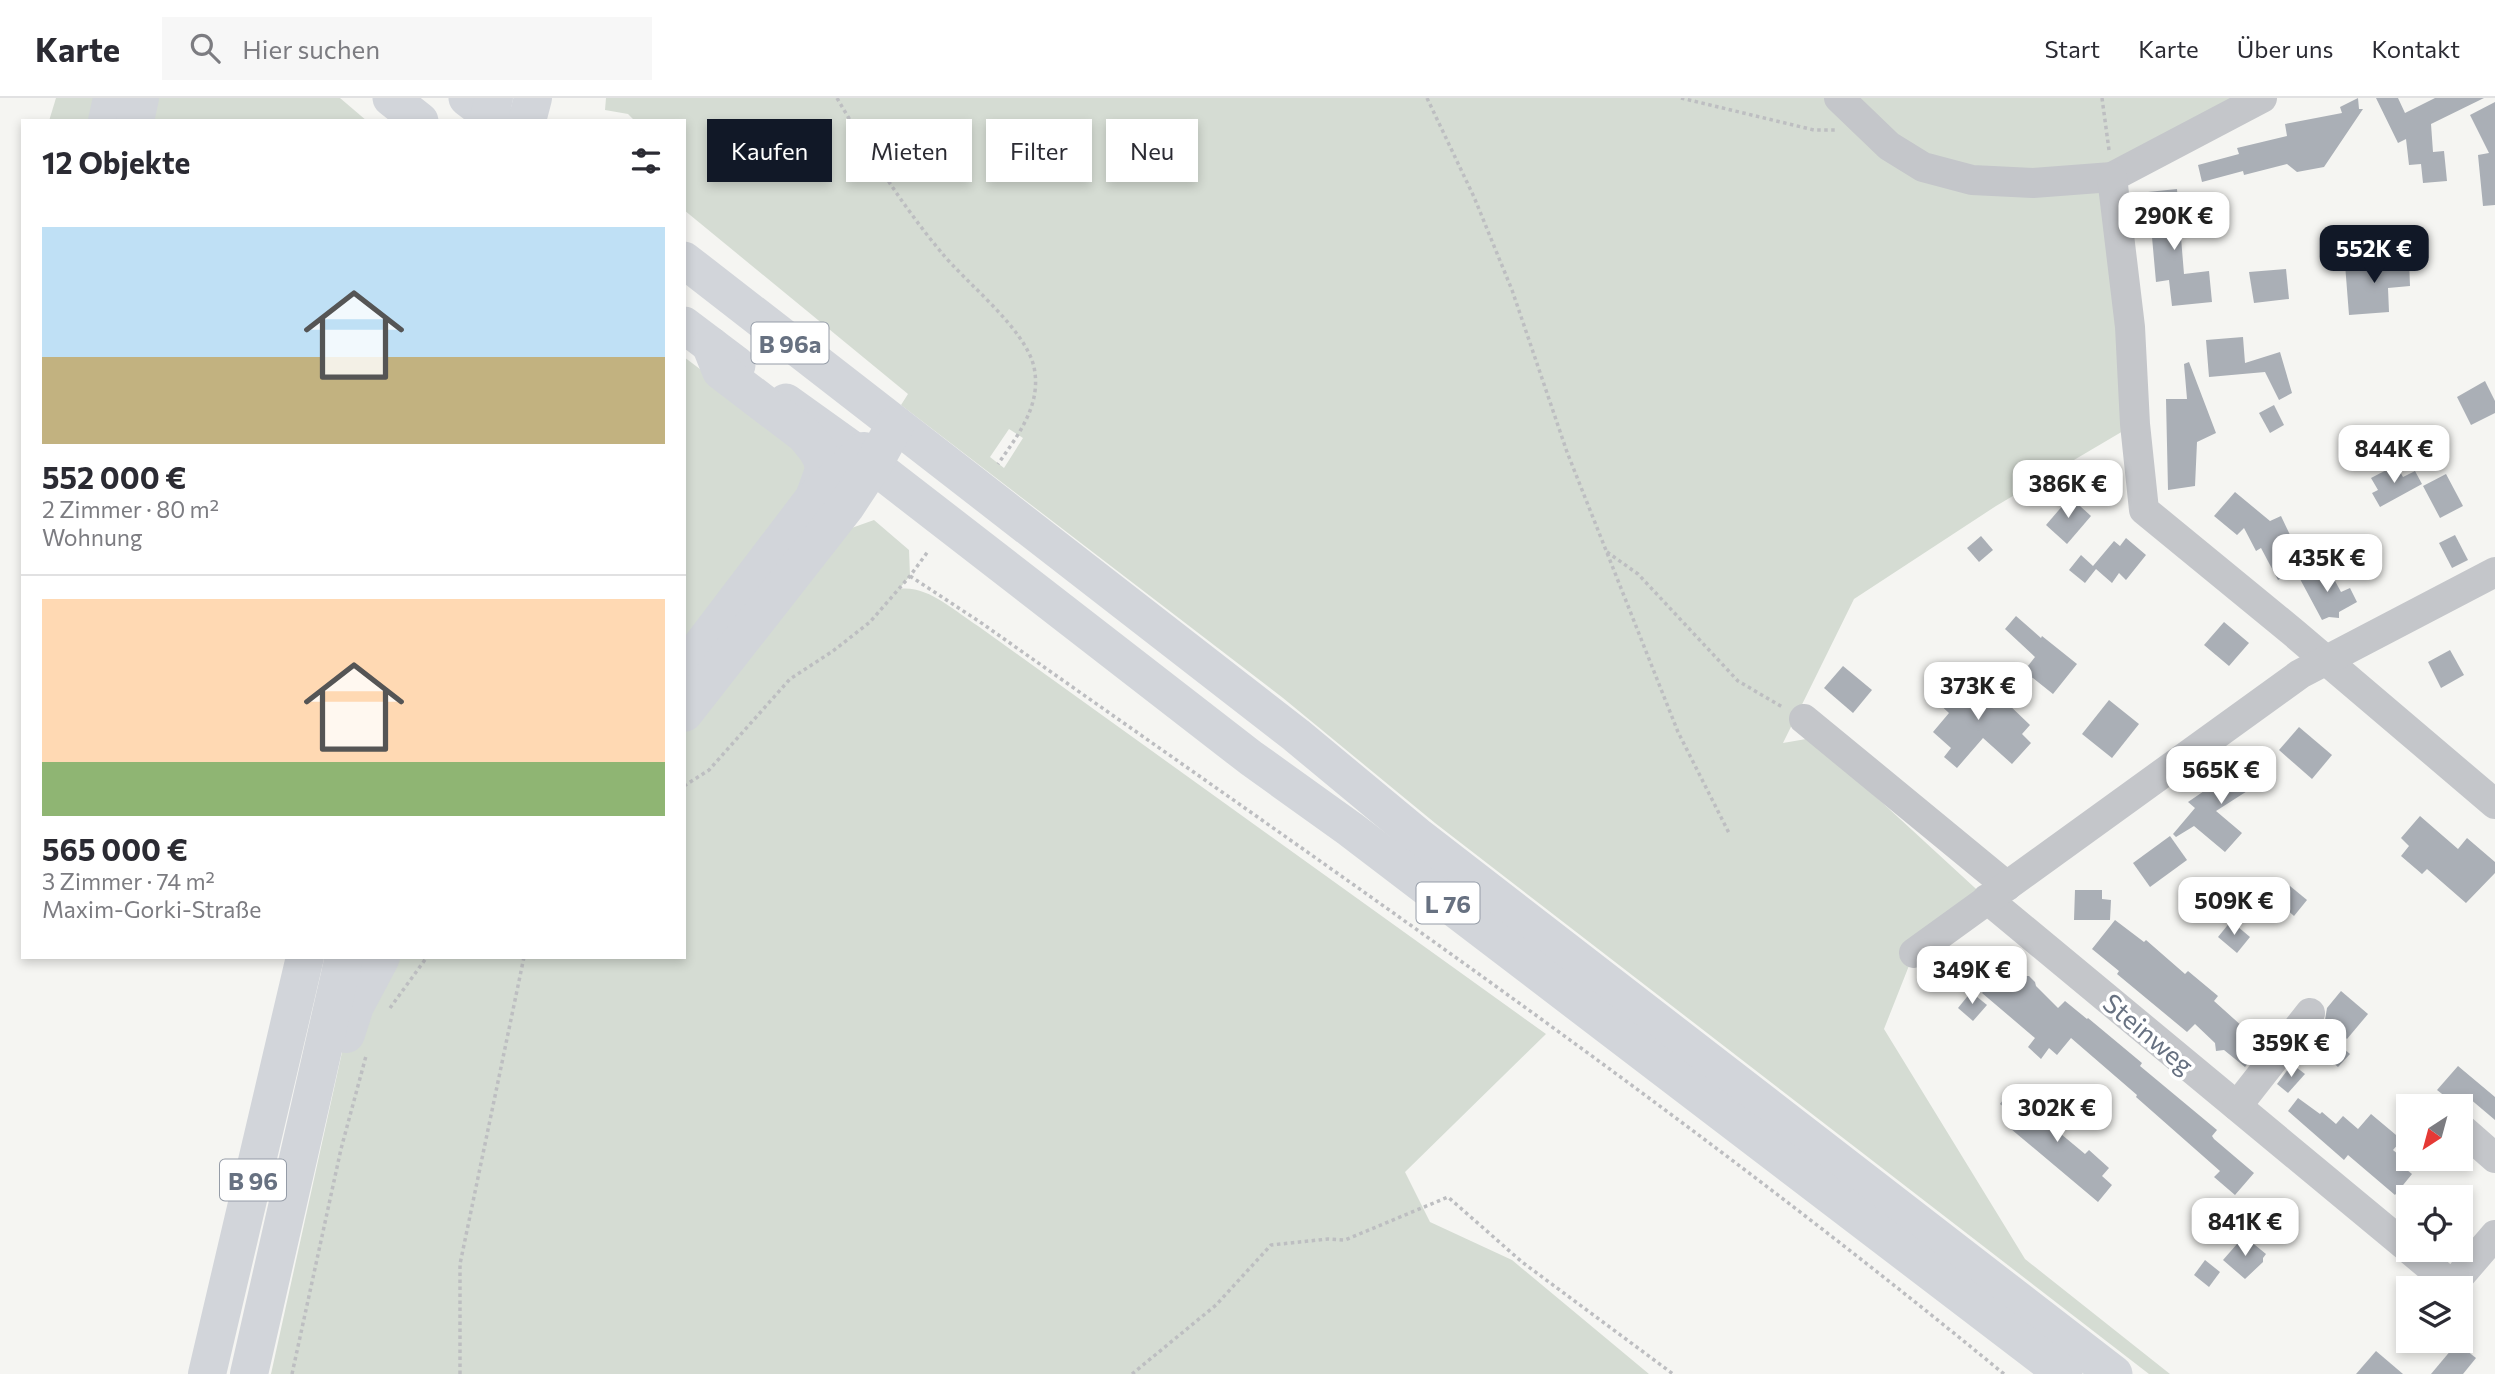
<!DOCTYPE html>
<html lang="de">
<meta charset="utf-8">
<style>
body{margin:0;font-family:Commissioner,sans-serif;background:#f7f7f7;color:#2b2b33;height:100vh;display:flex;flex-direction:column;font-size:26px;white-space:nowrap}
*{box-sizing:border-box;margin:0}
p{font-size:23px;color:#7c7c81}
.icon{flex:none;width:38px;height:38px;fill:none;stroke:currentColor;stroke-width:2;stroke-linecap:round;stroke-linejoin:round}
.map{position:relative;flex:1;overflow:hidden}
.side{position:absolute;left:21px;top:21px;width:665px;height:840px;display:flex;flex-direction:column;background:#fff;border-radius:0px;box-shadow:0 4px 10px #0003}
.side>*{flex:none}
.hud{position:absolute;left:707px;top:21px;width:665px;height:63px;display:flex;gap:14px}
.needle{width:46px;rotate:216deg}
.buttons{position:absolute;left:2396px;top:996px;display:grid;gap:14px}
.buttons a{display:grid;place-items:center;width:77px;height:77px;border-radius:0px;background:#fff;box-shadow:0 4px 10px #0003;font-size:35px}
.price{position:absolute;translate:-50% -60px;padding:0 16px;border-radius:14px;background:#fff;color:#222;font-size:23px;line-height:46px;filter:drop-shadow(0 2px 4px #0008)}
.price::after{content:'';position:absolute;left:50%;top:42px;width:21px;height:16px;margin-left:-10px;background:inherit;clip-path:polygon(0 0,100% 0,50% 100%)}
.price.current{background:#111827;color:#fff}
ul{padding:0;list-style:none}
li{display:grid;align-content:center;gap:14px;height:371px;padding:0 21px}
li+li{border-top:2px solid #e1e1e2}
li span{display:grid;place-items:center;height:217px;border-radius:0px;color:#555}
li>.icon{margin-inline-start:auto}
span .icon{width:126px;height:126px;fill:#fffc;stroke-width:1}
li b{font-size:30px}
h2{display:flex;justify-content:space-between;align-items:center;height:84px;padding:0 21px;font-size:30px}
.chip{padding:0 24px;border-radius:0px;background:#fff;box-shadow:0 4px 10px #0003;font-size:24px;line-height:63px}
.chip.current{background:#111827;color:#fff}
header{display:flex;align-items:center;gap:42px;box-sizing:border-box;height:98px;padding:0 35px;background:#fff;border-bottom:2px solid #e1e1e2}
header strong{font-size:33px}
nav{display:flex;gap:38px;margin-inline-start:auto;font-size:24px}
.search{width:490px;height:63px;background:#f7f7f7;display:flex;align-items:center;gap:18px;box-sizing:border-box;padding:0 24px;border-radius:0px;color:#7c7c81;font-size:26px}
.map>svg:first-child{display:block}
.green{fill:#d5dcd3;fill-rule:evenodd}
.building{fill:#aaafb6}
.lines{fill:none;stroke-linecap:round;stroke-linejoin:round}
.path{stroke:#bdbec1;stroke-width:3.5;stroke-dasharray:3.5 3.5;stroke-linecap:butt}
.minor{stroke:#c4c6ca;stroke-width:30}
.major{stroke:#d2d5da;stroke-width:37}
.highway{stroke:#d2d5da;stroke-width:38}
.labels{text-anchor:middle;dominant-baseline:central;stroke-width:7;stroke-linejoin:round;paint-order:stroke}
.shield{fill:#fff;stroke:#959ca7;stroke-width:2}
.shield-label{font-size:24px;font-weight:bold;fill:#677181}
.street-label{font-size:26px;fill:#677181;stroke:#fff}
</style>
<header>
<strong>Karte</strong>
<div class="search"><svg class="icon" aria-label="search" viewBox="0 0 24 24"><circle cx="10" cy="10" r="6"/><path d="M15 15l6 6"/></svg>Hier suchen</div>
<nav><a>Start</a><a>Karte</a><a>Über uns</a><a>Kontakt</a></nav>
</header>
<div class="map">
<svg width="2495" height="1276" viewBox="0 0 2495 1276">
<rect width="100%" height="100%" fill="#f5f5f2"/>
<g class="green">
<polygon points="56,0 340,0 367,23 49,23"/>
<path d="M606,0H2262L2112,79L2135,326L1996,408L1854,501L1783,645L1812,640L1987,801L1914,855L1884,931L2025,1161L2170,1276H2149L1435,725L1283,600L901,307L908,296L684,112V23H635L628,16L605,12ZM1009,331L1023,340L1004,370L990,359Z"/>
<path d="M684,259L797,344L846,432L874,422L909,452L910,478L899,491C928,487 954,513 978,528L1546,936L1405,1074L1430,1124L1512,1162L1649,1276H271L363,859H684Z"/>
</g>
<g class="building">
<polygon points="2358,0 2359,11 2363,11 2324,69 2297,74 2287,66 2244,77 2243,73 2202,84 2198,67 2239,56 2237,50 2287,38 2285,26 2342,15 2340,9"/>
<polygon points="2376,0 2398,0 2405,15 2435,0 2484,0 2431,26 2433,54 2444,53 2447,83 2423,85 2421,66 2409,67 2406,41 2398,45"/>
<polygon points="2495,4 2495,107 2483,108 2478,57 2489,55 2470,17"/>
<polygon points="2177,91 2184,176 2209,173 2212,204 2172,208 2169,182 2156,184 2148,94"/>
<polygon points="2409,161 2410,188 2388,190 2389,214 2349,217 2345,166"/>
<polygon points="2286,171 2289,201 2254,205 2249,174"/>
<polygon points="2243,239 2245,265 2280,254 2292,295 2279,302 2265,274 2209,279 2206,242"/>
<polygon points="2189,264 2216,335 2197,344 2195,388 2168,392 2166,301 2187,301 2184,266"/>
<polygon points="2485,283 2495,303 2495,315 2471,327 2457,299"/>
<polygon points="2274,307 2284,327 2270,335 2259,315"/>
<polygon points="2396,367 2403,379 2415,373 2422,386 2380,409 2372,395 2378,392 2371,380"/>
<polygon points="2446,376 2463,408 2440,420 2423,388"/>
<polygon points="2235,394 2270,423 2281,418 2291,439 2295,437 2303,453 2297,472 2278,482 2261,450 2256,453 2244,430 2237,437 2214,418"/>
<polygon points="2070,399 2091,418 2067,446 2046,427"/>
<polygon points="2455,437 2468,462 2452,470 2439,445"/>
<polygon points="1981,438 1993,452 1979,464 1967,450"/>
<polygon points="2126,440 2146,457 2126,482 2119,475 2112,485 2096,471 2085,485 2069,472 2081,457 2093,468 2114,443 2120,448"/>
<polygon points="2322,469 2330,482 2334,481 2341,494 2350,490 2357,504 2339,514 2339,520 2329,519 2322,522 2300,481"/>
<polygon points="2016,518 2041,540 2042,538 2077,566 2053,596 2024,573 2035,559 2005,531"/>
<polygon points="2224,524 2249,545 2229,568 2204,547"/>
<polygon points="2450,552 2464,577 2441,590 2428,564"/>
<polygon points="1843,568 1872,592 1853,615 1824,590"/>
<polygon points="1938,579 1961,599 1963,597 1965,598 1981,580 2030,627 2022,636 2031,645 2012,666 1983,640 1957,670 1944,659 1951,650 1933,634 1949,615 1925,593"/>
<polygon points="2109,602 2139,626 2112,660 2082,636"/>
<polygon points="2299,629 2332,657 2312,681 2279,652"/>
<polygon points="2251,661 2266,681 2216,713 2242,735 2225,754 2194,728 2176,739 2173,736 2195,710 2188,704"/>
<polygon points="2420,718 2458,751 2467,740 2495,764 2495,775 2466,805 2427,771 2422,776 2401,758 2409,748 2401,740"/>
<polygon points="2170,738 2187,762 2150,789 2133,765"/>
<polygon points="2290,788 2307,802 2294,818 2277,803"/>
<polygon points="2075,792 2102,792 2102,801 2111,802 2110,822 2074,822"/>
<polygon points="2115,822 2144,844 2146,842 2185,876 2188,873 2218,898 2214,903 2263,947 2245,969 2224,952 2216,953 2215,945 2195,926 2187,934 2117,876 2119,873 2092,851"/>
<polygon points="2231,823 2250,839 2237,855 2218,839"/>
<polygon points="2008,864 2024,878 2029,878 2035,884 2036,888 2058,910 2065,903 2087,921 2088,920 2142,965 2140,968 2217,1032 2212,1038 2214,1041 2254,1075 2235,1097 2214,1079 2220,1073 2136,999 2137,997 2071,940 2057,957 2049,950 2041,961 2028,949 2035,940 1982,895"/>
<polygon points="2341,893 2368,916 2347,941 2325,922 2327,910"/>
<polygon points="1971,894 1987,907 1973,923 1958,910"/>
<polygon points="2336,944 2350,956 2338,969 2324,957"/>
<polygon points="2292,966 2305,976 2288,995 2277,986"/>
<polygon points="2458,968 2495,999 2495,1022 2469,1000 2460,1010 2437,992"/>
<polygon points="2011,991 2036,1009 2043,1001 2070,1024 2061,1036 2085,1056 2089,1052 2109,1070 2102,1078 2112,1087 2098,1104 2011,1031 2019,1021 2000,1006"/>
<polygon points="2298,1000 2320,1016 2322,1014 2336,1026 2343,1018 2358,1031 2371,1016 2402,1042 2393,1052 2406,1063 2402,1068 2412,1076 2395,1097 2348,1057 2344,1062 2288,1013"/>
<polygon points="2244,1138 2266,1156 2263,1160 2263,1164 2245,1181 2223,1162"/>
<polygon points="2205,1162 2220,1174 2209,1189 2194,1177"/>
<polygon points="2457,1245 2476,1260 2463,1276 2431,1276"/>
<polygon points="2376,1253 2403,1276 2356,1276"/>
</g>
<g class="lines">
<g class="path">
<path d="M837,0C868,53 901,106 941,154C966,185 1025,230 1034,269C1042,307 1018,337 998,366"/>
<polyline points="1427,0 1474,99 1512,192 1567,354 1678,634 1730,737"/>
<polyline points="1681,0 1814,32 1836,32"/>
<polyline points="2102,0 2109,52"/>
<polyline points="1607,454 1638,476 1738,583 1784,610"/>
<path d="M910,478L980,524C1326,768 1677,1007 2004,1276"/>
<polyline points="684,688 709,672 790,581 833,553 870,524 910,478 929,452"/>
<polyline points="390,910 427,859"/>
<polyline points="292,1276 341,1051 366,958"/>
<polyline points="460,1276 460,1166 524,859"/>
<polyline points="1132,1276 1216,1207 1271,1147 1328,1141 1345,1142 1448,1099 1522,1164 1673,1276"/>
</g>
<g class="minor">
<polyline points="1839,0 1889,48 1923,69 1972,82 2033,85 2112,79 2262,0"/>
<polyline points="2112,79 2130,229 2135,326 2144,412 2294,535 2495,706"/>
<polyline points="1804,621 2007,788"/>
<polyline points="1987,801 2408,1150"/>
<polyline points="1914,855 2300,576 2495,474"/>
<polyline points="2237,1008 2310,915"/>
<polyline points="2462,1031 2495,1060"/>
<polyline points="2410,1152 2452,1187 2495,1137"/>
</g>
<g class="major">
<polyline points="391,0 420,23"/>
<polyline points="467,0 497,23"/>
<polyline points="684,162 1296,637 1419,739 2114,1276"/>
<polyline points="684,227 737,267"/>
<polyline points="786,304 860,357 1251,660 1350,731 2064,1276"/>
</g>
<g class="highway">
<polyline points="107,23 112,0"/>
<polyline points="135,23 140,0"/>
<polyline points="488,23 494,0"/>
<polyline points="527,23 533,0"/>
<polyline points="711,248 721,273 805,337 817,352 822,361 824,372 814,400"/>
<polyline points="684,571 814,400 864,353"/>
<polyline points="684,615 846,408 873,367 895,327"/>
<polyline points="346,936 355,908 381,859"/>
<polyline points="207,1276 305,859"/>
<polyline points="249,1276 344,859"/>
</g>
</g>
<g class="labels">
<g class="shield">
<rect x="751.5" y="224.5" width="77" height="41" rx="5"/>
<rect x="1416.5" y="784.5" width="63" height="41" rx="5"/>
<rect x="220" y="1061.5" width="66" height="41" rx="5"/>
</g>
<g class="shield-label">
<text x="790" y="245">B 96a</text>
<text x="1448" y="805">L 76</text>
<text x="253" y="1082">B 96</text>
</g>
<g class="street-label">
<text transform="translate(2149 935) rotate(40)">Steinweg</text>
</g>
</g>
</svg>
<div class="buttons">
<a><svg class="needle" viewBox="-14 -14 28 28"><path d="M0-13l5 13h-10z" fill="#e53935"/><path d="M0 13l5-13h-10z" fill="#7c7c81"/></svg></a>
<a><svg class="icon" aria-label="locate" viewBox="0 0 24 24"><circle cx="12" cy="12" r="6"/><path d="M12 2v4M12 18v4M2 12h4M18 12h4"/></svg></a>
<a><svg class="icon" aria-label="layers" viewBox="0 0 24 24"><path d="M12 4l9 5-9 5-9-5zM3 14l9 5 9-5"/></svg></a>
</div>
<b class="price" style="left:2174px;top:154px">290K €</b>
<b class="price current" style="left:2374px;top:187px">552K €</b>
<b class="price" style="left:2394px;top:387px">844K €</b>
<b class="price" style="left:2068px;top:422px">386K €</b>
<b class="price" style="left:2327px;top:496px">435K €</b>
<b class="price" style="left:1978px;top:624px">373K €</b>
<b class="price" style="left:2221px;top:708px">565K €</b>
<b class="price" style="left:2234px;top:839px">509K €</b>
<b class="price" style="left:1972px;top:908px">349K €</b>
<b class="price" style="left:2291px;top:981px">359K €</b>
<b class="price" style="left:2057px;top:1046px">302K €</b>
<b class="price" style="left:2245px;top:1160px">841K €</b>
<div class="hud">
<a class="chip current">Kaufen</a>
<a class="chip">Mieten</a>
<a class="chip">Filter</a>
<a class="chip">Neu</a>
</div>
<section class="side">
<h2>12 Objekte<svg class="icon" aria-label="filters" viewBox="0 0 24 24"><path d="M4 7h16M4 17h16"/><circle cx="9" cy="7" r="2"/><circle cx="15" cy="17" r="2"/></svg></h2>
<ul>
<li><span style="background:linear-gradient(#bfe0f5 60%,#c2b280 0)"><svg class="icon" aria-label="home" viewBox="0 0 24 24"><path d="M3 11l9-7 9 7M6 9v11h12V9"/></svg></span><div><b>552 000 €</b><p>2 Zimmer · 80 m²</p><p>Wohnung</p></div></li>
<li><span style="background:linear-gradient(#ffd9b3 75%,#8fb573 0)"><svg class="icon" aria-label="home" viewBox="0 0 24 24"><path d="M3 11l9-7 9 7M6 9v11h12V9"/></svg></span><div><b>565 000 €</b><p>3 Zimmer · 74 m²</p><p>Maxim-Gorki-Straße</p></div></li>
</ul>
</section>
</div>
